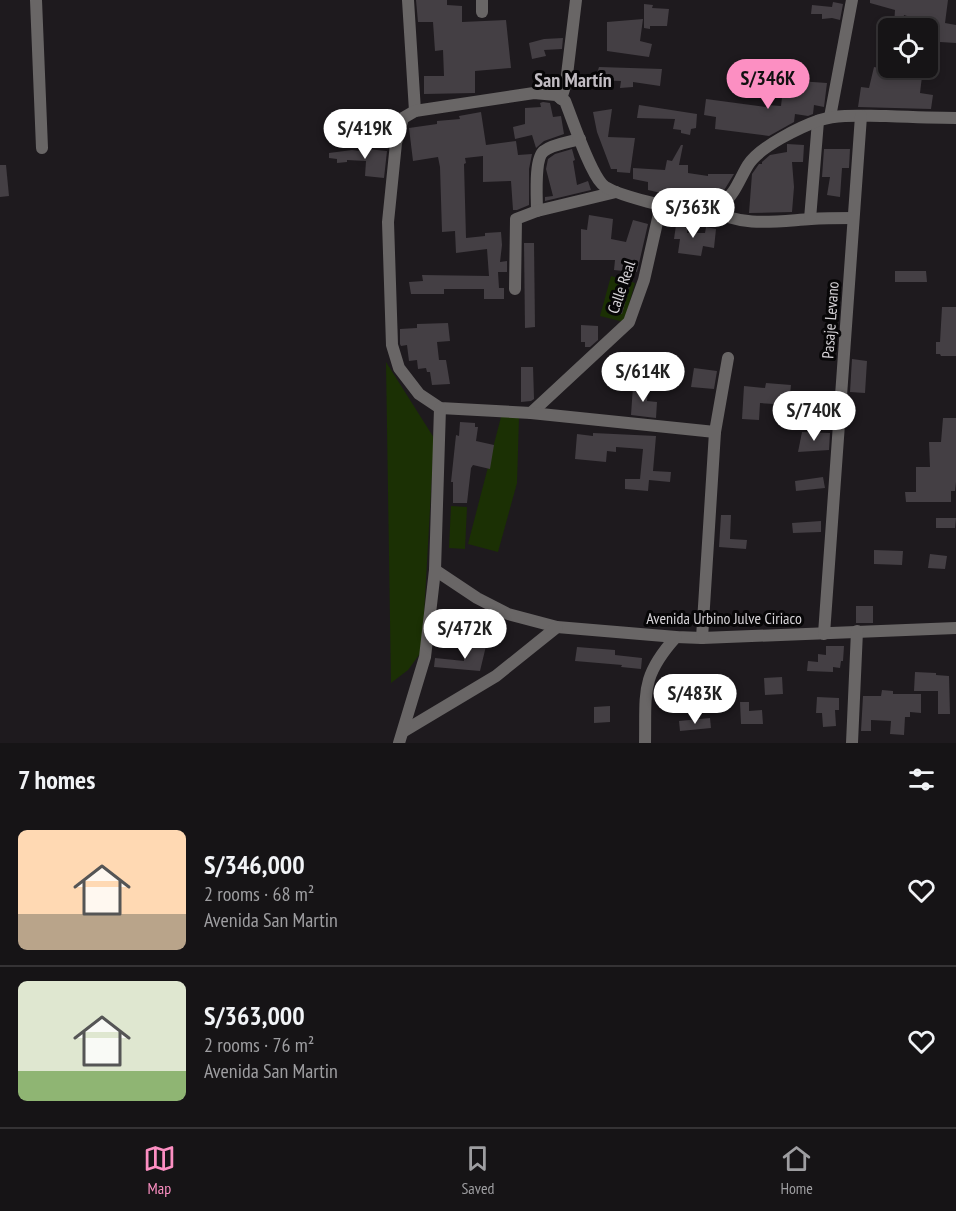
<!DOCTYPE html>
<meta charset="utf-8">
<style>
body{margin:0;font-family:"PT Sans Narrow",sans-serif;background:#1f1d1f;color:#f1f3f6;height:100vh;display:flex;flex-direction:column;font-size:22px;white-space:nowrap}
*{box-sizing:border-box;margin:0}
p{font-size:20px;color:#9e9ea1}
.icon{flex:none;width:33px;height:33px;fill:none;stroke:currentColor;stroke-width:2;stroke-linecap:round;stroke-linejoin:round}
.map{position:relative;height:743px;overflow:hidden}
.drawer{display:flex;flex-direction:column;background:#161416;flex:1}
.drawer>*{flex:none}
.fabs{position:absolute;left:878px;top:18px;display:grid;gap:12px}
.fabs a{display:grid;place-items:center;width:60px;height:60px;border-radius:9px;background:#161416;box-shadow:0 3px 9px #0003,0 0 0 2px #353335;font-size:30px}
.price{position:absolute;translate:-50% -51px;padding:0 14px;border-radius:21px;background:#fff;color:#222;font-size:20px;line-height:39px;filter:drop-shadow(0 2px 3px #0008)}
.price::after{content:'';position:absolute;left:50%;top:36px;width:18px;height:14px;margin-left:-9px;background:inherit;clip-path:polygon(0 0,100% 0,50% 100%)}
.price.on{background:#fc8fc2;color:#111}
ul{padding:0;list-style:none}
li{display:flex;align-items:center;gap:18px;height:150px;padding:0 18px}
li+li{border-top:2px solid #353335}
li span{display:grid;place-items:center;flex:none;width:168px;height:120px;border-radius:9px;color:#555}
li>.icon{margin-inline-start:auto}
span .icon{width:72px;height:72px;fill:#fffc;stroke-width:1}
li b{font-size:26px}
h2{display:flex;justify-content:space-between;align-items:center;height:72px;padding:0 18px;font-size:26px}
.menu{display:flex;justify-content:space-around;align-items:center;height:84px;border-top:2px solid #353335;background:#161416;font-size:16px;color:#9e9ea1}
.menu a{display:grid;justify-items:center;gap:3px}
.menu .on{color:#fc8fc2}
.map>svg:first-child{display:block}
.green{fill:#1b3004}
.building{fill:#443f44}
.lines{fill:none;stroke-linecap:round;stroke-linejoin:round}
.minor{stroke:#696666;stroke-width:12}
.labels{text-anchor:middle;dominant-baseline:central;stroke-width:6;stroke-linejoin:round;paint-order:stroke}
.street-label{font-size:16px;fill:#d7d4d8;stroke:#070607}
.quarter-label{font-size:20px;font-weight:bold;fill:#c1bcc2;stroke:#070607}
</style>
<div class="map">
<svg width="956" height="743" viewBox="0 0 956 743">
<rect width="100%" height="100%" fill="#1e1a1e"/>
<g class="green">
<polygon points="611,276 635,283 624,322 600,316"/>
<polygon points="386,362 434,438 422,651 408,670 391,683"/>
<polygon points="501,417 519,417 517,483 498,552 468,544"/>
<polygon points="451,506 467,507 465,549 449,548"/>
</g>
<g class="building">
<polygon points="416,0 447,0 447,5 462,6 462,22 506,20 511,68 475,71 475,93 424,94 424,76 444,76 443,50 435,51 433,22 418,22"/>
<polygon points="870,0 948,0 945,23 956,25 956,43 940,42 937,72 927,72 927,42 930,24 904,15 903,25 894,25 895,10 870,3"/>
<polygon points="833,2 843,4 840,20 832,18 822,19 822,14 811,14 812,5 832,7"/>
<polygon points="644,4 653,5 652,8 669,9 667,26 650,26 650,29 644,28"/>
<polygon points="643,19 640,41 652,44 649,57 607,51 607,22"/>
<polygon points="563,38 562,49 544,50 546,56 532,59 529,43 544,39"/>
<polygon points="599,67 662,69 660,86 633,82 633,87 620,88 621,81 595,80"/>
<polygon points="874,67 884,69 923,68 920,93 933,95 931,109 858,107 861,87 869,88"/>
<polygon points="784,80 827,83 824,107 814,105 813,114 808,116 795,114 794,122 769,136 715,129 716,117 704,115 706,99 766,107 766,105 781,106"/>
<polygon points="543,102 550,103 553,117 561,116 564,134 544,141 536,148 532,135 515,139 513,127 525,124 525,108 541,107 540,103"/>
<polygon points="639,105 697,114 696,128 691,129 690,135 681,133 681,130 673,129 675,119 637,118"/>
<polygon points="612,109 608,137 635,138 630,173 617,172 617,169 611,169 597,132 593,112"/>
<polygon points="481,112 486,145 516,141 518,155 532,154 529,169 529,205 517,210 513,210 511,181 483,182 483,156 465,158 466,163 464,164 466,238 485,236 485,233 501,232 502,245 500,262 507,261 507,272 498,272 499,288 504,288 504,299 484,299 484,289 444,289 444,294 411,294 409,282 423,281 422,275 489,276 487,249 456,253 455,231 442,232 440,167 438,157 413,161 409,128 437,124 437,121 460,119 459,116"/>
<polygon points="787,144 804,145 803,162 792,162 794,187 792,212 749,213 752,174 759,164 762,164 762,162 770,155 787,152"/>
<polygon points="681,145 683,145 679,165 688,165 688,173 708,176 708,174 734,174 723,192 716,194 676,191 675,199 661,196 661,193 648,190 648,182 633,179 633,168 665,170 667,160 672,161"/>
<polygon points="367,149 387,151 384,178 365,176 366,161 347,160 347,162 337,163 337,159 329,158 329,153 352,150 367,152"/>
<polygon points="572,149 575,160 573,161 577,185 588,181 591,190 545,201 545,197 553,196 546,169 548,159 555,154"/>
<polygon points="824,149 850,149 849,168 842,168 840,197 827,195 830,177 822,177"/>
<polygon points="0,165 6,165 9,196 0,197"/>
<polygon points="589,215 613,219 611,239 626,242 633,220 648,224 637,272 634,271 622,314 611,311 623,271 614,270 615,260 581,260 581,229 587,230"/>
<polygon points="677,218 688,219 687,233 705,233 706,227 716,229 714,248 703,246 701,256 678,253 680,239 674,239"/>
<polygon points="524,243 534,243 535,327 525,328"/>
<polygon points="895,271 926,271 927,282 895,282"/>
<polygon points="942,307 956,307 956,356 941,356 940,354 936,354 936,342 940,342"/>
<polygon points="448,323 450,341 437,342 439,360 446,360 450,384 432,385 430,372 427,372 426,368 418,369 417,360 409,361 407,345 401,346 400,344 400,329 417,328 417,324"/>
<polygon points="581,325 598,326 598,340 590,347 585,347 585,342 581,342"/>
<polygon points="852,359 867,361 865,393 850,392"/>
<polygon points="521,367 533,367 534,399 531,401 521,402"/>
<polygon points="694,368 717,371 714,389 691,387"/>
<polygon points="766,383 791,385 789,405 760,403 759,420 742,419 744,386 765,388"/>
<polygon points="633,386 648,387 647,401 657,402 656,418 631,415"/>
<polygon points="943,418 956,418 956,482 955,491 951,491 951,502 906,502 905,492 916,492 916,467 930,467 929,442 941,442"/>
<polygon points="460,422 475,423 475,427 478,427 476,441 494,445 490,469 473,465 471,468 467,503 453,503 453,482 451,482 456,435 459,436"/>
<polygon points="802,432 830,433 829,450 798,452"/>
<polygon points="593,433 656,436 653,471 671,472 670,482 649,480 648,491 625,489 625,479 640,479 643,449 616,447 616,452 607,451 606,462 575,459 577,434 593,436"/>
<polygon points="823,477 825,488 796,491 795,481"/>
<polygon points="721,515 731,515 730,539 747,540 746,549 719,547"/>
<polygon points="936,518 956,518 955,528 936,528"/>
<polygon points="821,521 821,532 793,533 792,523"/>
<polygon points="874,550 903,551 902,565 874,564"/>
<polygon points="930,554 947,556 945,569 928,568"/>
<rect x="856" y="606" width="17" height="17"/>
<polygon points="471,642 486,646 480,671 434,667 435,658 464,661 464,659 466,659"/>
<polygon points="826,646 844,646 843,661 841,661 840,668 833,667 833,672 807,671 808,661 818,662 818,654 826,655"/>
<polygon points="577,647 615,650 615,655 642,658 641,669 621,667 622,665 575,661"/>
<polygon points="915,672 936,673 936,675 949,676 950,714 938,714 938,691 914,691"/>
<polygon points="782,677 783,694 765,695 764,678"/>
<polygon points="882,690 893,691 893,694 921,694 921,713 910,712 910,717 905,717 904,735 890,734 891,721 871,720 871,731 861,731 863,696 881,696"/>
<polygon points="817,697 839,698 839,710 835,710 836,726 823,727 822,713 816,713"/>
<polygon points="740,702 749,702 749,711 762,710 763,724 741,724"/>
<polygon points="610,706 610,722 594,723 594,707"/>
<polygon points="710,718 711,728 680,731 679,721"/>
</g>
<g class="lines">
<g class="minor">
<polyline points="36,0 42,148"/>
<polyline points="408,0 415,111"/>
<polyline points="482,12 482,0"/>
<polyline points="561,99 566,83 576,0"/>
<polyline points="830,117 852,0"/>
<path d="M711,209C741,228 778,221 811,219C825,218 839,218 853,218"/>
<path d="M537,211C537,198 534,158 544,151C553,144 570,142 580,139"/>
<polyline points="810,219 818,121"/>
<polyline points="515,289 516,219 537,211 616,192"/>
<polyline points="531,413 629,322 644,280 661,205"/>
<path d="M715,432L531,413L440,408L419,394L399,368L392,345L388,222L396,143L403,118L415,111L534,93L556,95L565,101C573,121 589,170 602,184C612,195 681,211 697,211C707,211 715,208 723,203C735,194 740,178 748,165C759,147 800,127 820,120C840,114 862,116 883,116C908,117 932,118 956,118"/>
<polyline points="435,570 477,598 508,614 557,627 676,637 702,638 956,628"/>
<polyline points="824,634 861,116"/>
<polyline points="702,638 715,432 728,358"/>
<polyline points="404,731 496,676 557,627"/>
<polyline points="399,743 425,657 435,570 440,408"/>
<path d="M645,743C646,693 640,677 676,637"/>
<polyline points="852,743 857,631"/>
</g>
</g>
<g class="labels">
<g class="street-label">
<text transform="translate(621 287) rotate(-71)">Calle Real</text>
<text transform="translate(830 320) rotate(-86)">Pasaje Levano</text>
<text x="724" y="618">Avenida Urbino Julve Ciriaco</text>
</g>
<g class="quarter-label">
<text x="573" y="80">San Martín</text>
</g>
</g>
</svg>
<div class="fabs">
<a><svg class="icon" aria-label="locate" viewBox="0 0 24 24"><circle cx="12" cy="12" r="6"/><path d="M12 2v4M12 18v4M2 12h4M18 12h4"/></svg></a>
</div>
<b class="price on" style="left:768px;top:110px">S/346K</b>
<b class="price" style="left:365px;top:160px">S/419K</b>
<b class="price" style="left:693px;top:239px">S/363K</b>
<b class="price" style="left:643px;top:403px">S/614K</b>
<b class="price" style="left:814px;top:442px">S/740K</b>
<b class="price" style="left:465px;top:660px">S/472K</b>
<b class="price" style="left:695px;top:725px">S/483K</b>
</div>
<section class="drawer">
<h2>7 homes<svg class="icon" aria-label="filters" viewBox="0 0 24 24"><path d="M4 7h16M4 17h16"/><circle cx="9" cy="7" r="2"/><circle cx="15" cy="17" r="2"/></svg></h2>
<ul>
<li><span style="background:linear-gradient(#ffd9b3 70%,#b9a48a 0)"><svg class="icon" aria-label="home" viewBox="0 0 24 24"><path d="M3 11l9-7 9 7M6 9v11h12V9"/></svg></span><div><b>S/346,000</b><p>2 rooms · 68 m²</p><p>Avenida San Martin</p></div><svg class="icon" aria-label="heart" viewBox="0 0 24 24"><path d="M12 20l-8-8c-3-5 5-10 8-4 3-6 11-1 8 4z"/></svg></li>
<li><span style="background:linear-gradient(#dfe7d0 75%,#8fb573 0)"><svg class="icon" aria-label="home" viewBox="0 0 24 24"><path d="M3 11l9-7 9 7M6 9v11h12V9"/></svg></span><div><b>S/363,000</b><p>2 rooms · 76 m²</p><p>Avenida San Martin</p></div><svg class="icon" aria-label="heart" viewBox="0 0 24 24"><path d="M12 20l-8-8c-3-5 5-10 8-4 3-6 11-1 8 4z"/></svg></li>
</ul>
</section>
<nav class="menu">
<a class="on"><svg class="icon" aria-label="map" viewBox="0 0 24 24"><path d="M3 6l6-2 6 2 6-2v14l-6 2-6-2-6 2zM9 4v14M15 6v14"/></svg>Map</a>
<a><svg class="icon" aria-label="saved" viewBox="0 0 24 24"><path d="M7 4h10v16l-5-4-5 4z"/></svg>Saved</a>
<a><svg class="icon" aria-label="home" viewBox="0 0 24 24"><path d="M3 11l9-7 9 7M6 9v11h12V9"/></svg>Home</a>
</nav>
